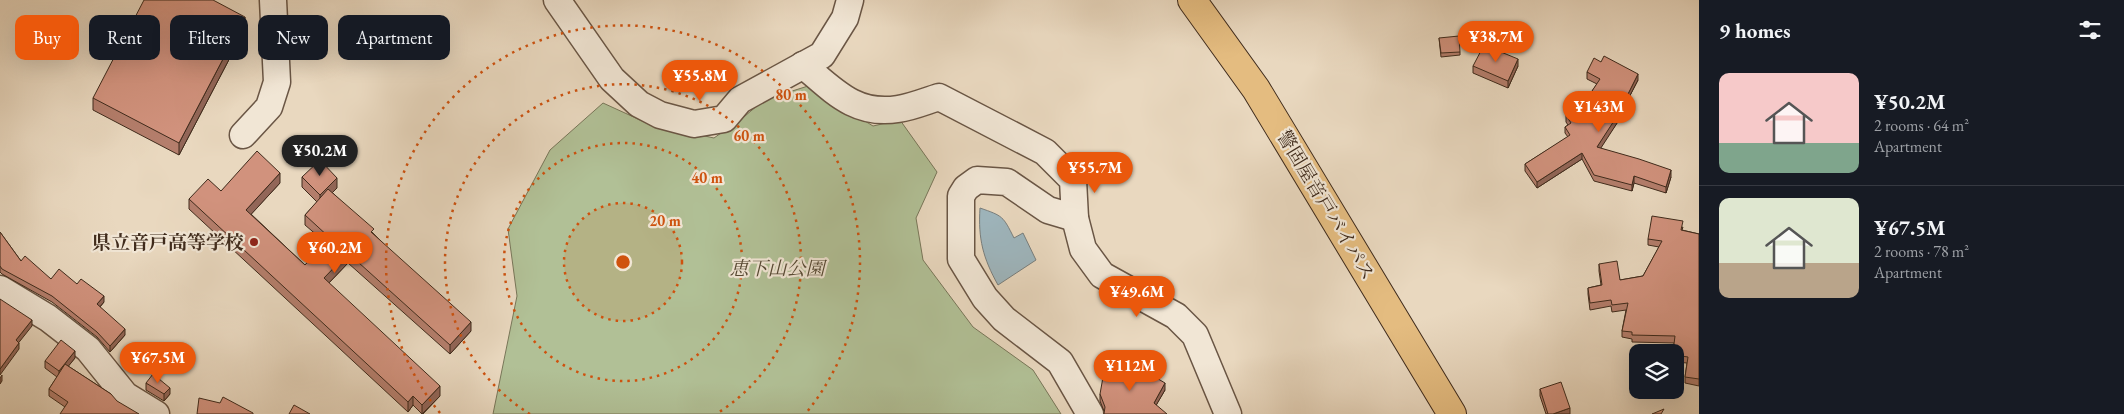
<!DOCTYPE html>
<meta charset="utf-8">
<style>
body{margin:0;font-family:"EB Garamond","Noto Serif JP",serif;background:#242831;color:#f1f3f6;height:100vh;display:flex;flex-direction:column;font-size:19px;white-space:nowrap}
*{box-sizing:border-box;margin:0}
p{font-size:16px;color:#9ea1a6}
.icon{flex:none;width:28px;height:28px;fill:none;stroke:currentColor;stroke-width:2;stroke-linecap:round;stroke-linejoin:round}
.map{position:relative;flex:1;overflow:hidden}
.panel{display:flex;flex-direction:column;background:#171b24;width:425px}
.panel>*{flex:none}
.banner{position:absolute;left:15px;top:15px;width:475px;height:45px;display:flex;gap:10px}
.controls{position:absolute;left:1629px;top:344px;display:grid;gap:10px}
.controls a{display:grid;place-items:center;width:55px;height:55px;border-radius:10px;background:#171b24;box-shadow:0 5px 20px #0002;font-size:25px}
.price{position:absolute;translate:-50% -42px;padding:0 11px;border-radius:18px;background:#ea580c;color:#fff;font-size:16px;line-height:32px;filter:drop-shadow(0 1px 2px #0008)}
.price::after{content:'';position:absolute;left:50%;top:30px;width:15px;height:11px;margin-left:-8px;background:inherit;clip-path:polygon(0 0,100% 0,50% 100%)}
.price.current{background:#222;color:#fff}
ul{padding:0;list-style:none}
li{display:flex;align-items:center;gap:15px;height:125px;padding:0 20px}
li+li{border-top:1px solid #363941}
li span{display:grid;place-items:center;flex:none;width:140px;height:100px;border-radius:10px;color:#555}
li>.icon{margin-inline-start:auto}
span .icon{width:60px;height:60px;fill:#fffc;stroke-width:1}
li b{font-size:21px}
h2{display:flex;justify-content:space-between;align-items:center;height:60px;padding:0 20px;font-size:21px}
.chip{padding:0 18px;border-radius:10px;background:#171b24;box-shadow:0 5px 20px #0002;font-size:18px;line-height:45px}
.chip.current{background:#ea580c;color:#fff}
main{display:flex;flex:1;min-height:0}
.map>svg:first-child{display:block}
.green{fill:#b1c096;stroke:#787659}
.water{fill:#9eb6be;stroke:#787e7d}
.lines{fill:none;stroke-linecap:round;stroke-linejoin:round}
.minor-casing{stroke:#6a5645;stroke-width:29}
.highway-casing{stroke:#3f2b1c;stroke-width:30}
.minor{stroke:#f1e6d5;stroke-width:26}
.highway{stroke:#e4bc80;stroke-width:28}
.wall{fill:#b47e6c;stroke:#3f2b1c}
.shaded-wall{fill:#926658;stroke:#3f2b1c}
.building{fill:#d1927d;stroke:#3f2b1c}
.ring{fill:none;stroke:#cf520e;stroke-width:2.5;stroke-dasharray:2.5 5}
.poi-dot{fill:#8f2418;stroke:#f1e6d5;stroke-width:2}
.labels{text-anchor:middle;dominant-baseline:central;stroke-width:4.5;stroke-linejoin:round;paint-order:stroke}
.street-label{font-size:19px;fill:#3f2b1c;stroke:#f1e6d5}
.poi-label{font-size:19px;font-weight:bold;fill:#3f2b1c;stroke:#f1e6d5;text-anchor:end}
.park-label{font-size:19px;font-style:italic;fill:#564934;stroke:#f1e6d5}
.centre{fill:#cf520e;stroke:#f1e6d5;stroke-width:2.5}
.ring-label{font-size:15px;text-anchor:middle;font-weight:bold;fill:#cf520e;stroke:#f1e6d5;stroke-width:4.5;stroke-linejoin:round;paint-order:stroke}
</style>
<main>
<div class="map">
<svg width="1699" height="414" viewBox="0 0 1699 414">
<rect width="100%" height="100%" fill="#e9d8bf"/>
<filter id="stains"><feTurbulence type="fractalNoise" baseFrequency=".004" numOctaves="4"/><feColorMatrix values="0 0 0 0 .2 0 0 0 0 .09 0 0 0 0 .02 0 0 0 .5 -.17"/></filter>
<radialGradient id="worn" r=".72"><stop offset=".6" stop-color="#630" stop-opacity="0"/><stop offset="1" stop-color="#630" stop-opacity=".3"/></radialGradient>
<polygon class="green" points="808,86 873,126 900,120 937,172 916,218 923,260 973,327 1033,370 1061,414 493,414 517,296 508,229 550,150 603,103 649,124 714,138 745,116 764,100"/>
<path class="water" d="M980,208C1003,216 1003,216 1014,238L1023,233L1036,260L998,285C983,258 978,239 980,208Z"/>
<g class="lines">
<defs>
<g id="minor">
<polyline points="557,0 612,79 639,104 660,115 694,124 724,119 740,100 822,55 845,18 850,0"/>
<path d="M803,65C833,90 855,116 898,109C912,107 926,101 939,97L1045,152L1073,180L1075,218L1048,210L1007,182L977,180L966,188L961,196V259L985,298L1004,319L1060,362L1090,414"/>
<polyline points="243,135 269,107 277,82 273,0"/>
<polyline points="1075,218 1083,249 1102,275 1176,316 1195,335 1228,414"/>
<polyline points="0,289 48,318 88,349 125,395 156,414"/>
</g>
<polyline id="highway" points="1192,0 1256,89 1452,414"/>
</defs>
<use href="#minor" class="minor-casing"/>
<use href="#highway" class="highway-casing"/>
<use href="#minor" class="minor"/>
<use href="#highway" class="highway"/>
</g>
<g class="wall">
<polygon points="245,29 179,155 93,110 93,98"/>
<polygon points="1439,38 1460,52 1460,55 1441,57"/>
<polygon points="1473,66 1518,66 1508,88 1473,73"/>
<polygon points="1587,72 1638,80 1623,109 1623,114 1600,148 1671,177 1666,193 1634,183 1632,191 1594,181 1582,159 1537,188 1525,171 1525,164 1568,137 1565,133 1565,127 1568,125 1566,122 1566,115 1588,102 1588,97 1597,84 1587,79"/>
<polygon points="302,177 337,188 332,192 471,331 450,354 348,263 329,283 440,396 423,414 422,414 413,405 408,412 189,209 189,199 221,191 280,183 251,214 305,265 326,243 305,225 305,215 317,202 302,187"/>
<polygon points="1683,227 1682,230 1699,234 1699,386 1685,383 1685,377 1687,363 1675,362 1674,343 1632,342 1632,339 1622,337 1622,331 1626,310 1612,312 1611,306 1590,310 1588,294 1588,288 1601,285 1599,271 1599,264 1620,280 1643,276 1659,247 1648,245 1648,239"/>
<polygon points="0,232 21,261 51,279 77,284 104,302 100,307 125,335 110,352 97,337 52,302 2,274 0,272"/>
<polygon points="75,358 68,366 111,394 65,407 49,396 49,389 57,377 45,368 45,361"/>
<polygon points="146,383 170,394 164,401 146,390"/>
<polygon points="1540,389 1570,414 1546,414 1540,396"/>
<polygon points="1165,390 1156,405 1104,411 1100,401 1100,394"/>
</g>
<g class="shaded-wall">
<polygon points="245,17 245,29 179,155 179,143"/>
<polygon points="1518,59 1518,66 1508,88 1508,81"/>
<polygon points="1638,74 1638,80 1623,109 1623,114 1597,154 1597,147 1622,106"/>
<polygon points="1582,153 1582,159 1537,188 1537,182"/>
<polygon points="1671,170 1671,177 1666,193 1666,187"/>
<polygon points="280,173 280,183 246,220 246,210"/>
<polygon points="1634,176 1634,183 1632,191 1632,185"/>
<polygon points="337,178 337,188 320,205 320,195"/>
<polygon points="348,253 348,263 324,288 324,278"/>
<polygon points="104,296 104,302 97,310 97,304"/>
<polygon points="32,320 32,326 16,346 16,340"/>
<polygon points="471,322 471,331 450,354 450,345"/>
<polygon points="125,329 125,335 110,352 110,346"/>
<polygon points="19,343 19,349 0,375 0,369"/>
<polygon points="75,351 75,358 59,378 59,371"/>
<polygon points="2,375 2,381 0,384 0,378"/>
<polygon points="1165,383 1165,390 1154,409 1154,403"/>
<polygon points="440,386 440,396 422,414 422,405"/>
<polygon points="170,388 170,394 164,401 164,394"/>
<polygon points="413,396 413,405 408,412 408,402"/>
<polygon points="1570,408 1570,414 1553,414"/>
</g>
<g class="building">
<polygon points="144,0 213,0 245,17 179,143 93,98"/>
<polygon points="1459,36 1460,52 1441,53 1439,38"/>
<polygon points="1484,45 1518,59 1508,81 1473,66"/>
<polygon points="1604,56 1638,74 1622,106 1623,107 1597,147 1639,159 1671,170 1666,187 1634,176 1632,185 1594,175 1582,153 1537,182 1525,164 1570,135 1565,127 1571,123 1566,115 1593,99 1588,97 1600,79 1587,72 1594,58 1601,62"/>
<polygon points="257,151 280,173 246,210 305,265 330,238 305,215 328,189 374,229 371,232 471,322 450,345 348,253 324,278 440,386 422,405 413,396 408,402 189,199 208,179 221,191"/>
<polygon points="320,160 337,178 320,195 302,177"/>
<polygon points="1652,216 1683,221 1681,230 1699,234 1699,379 1685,377 1688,357 1675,355 1675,352 1673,352 1675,336 1632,335 1632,332 1622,331 1628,303 1612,305 1611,300 1590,303 1588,288 1602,285 1599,264 1617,261 1620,280 1643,276 1662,241 1648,239"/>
<polygon points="0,232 21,261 25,256 51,279 59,269 77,284 81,279 104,296 97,304 125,329 110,346 97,332 52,296 2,269 0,266"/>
<polygon points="0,299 32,320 16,340 19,343 0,369"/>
<polygon points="61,340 75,351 59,371 45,361"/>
<polygon points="65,364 111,394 117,401 139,414 60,414 68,402 49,389"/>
<polygon points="1105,366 1141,373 1143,370 1165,383 1154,403 1167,414 1104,414 1105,407 1100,394"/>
<polygon points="153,374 170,388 164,394 146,383"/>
<polygon points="1561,382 1570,408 1553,414 1548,414 1540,389"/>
<polygon points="223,397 253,413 253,414 197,414 199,398 220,403"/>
<polygon points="294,405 310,414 289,414"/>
<polygon points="1664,409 1661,414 1652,414"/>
</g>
<circle cx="623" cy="262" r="59" fill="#cf520e" fill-opacity=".12"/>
<g class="ring">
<circle cx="623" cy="262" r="59"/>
<circle cx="623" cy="262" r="119"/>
<path d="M530 414A178 178 0 1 1 716 414"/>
<path d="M440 413A237 237 0 1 1 806 413"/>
</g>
<circle class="poi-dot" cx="254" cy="242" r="5"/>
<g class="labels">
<g class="street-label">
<text transform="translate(1326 205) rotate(59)">警固屋音戸バイパス</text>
</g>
<g class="poi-label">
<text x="244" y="242">県立音戸高等学校</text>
</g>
<g class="park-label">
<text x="777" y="268">恵下山公園</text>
</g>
</g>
<circle cx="623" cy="262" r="8" class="centre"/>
<g class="ring-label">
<text x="791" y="100">80 m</text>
<text x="749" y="141">60 m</text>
<text x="707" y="183">40 m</text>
<text x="665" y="226">20 m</text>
</g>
<rect width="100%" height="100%" filter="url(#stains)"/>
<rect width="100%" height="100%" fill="url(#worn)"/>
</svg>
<div class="controls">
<a><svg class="icon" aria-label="layers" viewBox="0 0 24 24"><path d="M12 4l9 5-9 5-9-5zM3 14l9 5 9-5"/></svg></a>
</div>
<b class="price" style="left:1496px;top:63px">¥38.7M</b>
<b class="price" style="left:700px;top:102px">¥55.8M</b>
<b class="price" style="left:1599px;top:133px">¥143M</b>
<b class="price current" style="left:320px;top:177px">¥50.2M</b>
<b class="price" style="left:1095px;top:194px">¥55.7M</b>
<b class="price" style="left:335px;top:274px">¥60.2M</b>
<b class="price" style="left:1137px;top:318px">¥49.6M</b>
<b class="price" style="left:158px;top:384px">¥67.5M</b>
<b class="price" style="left:1130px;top:392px">¥112M</b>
<div class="banner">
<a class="chip current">Buy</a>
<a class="chip">Rent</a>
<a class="chip">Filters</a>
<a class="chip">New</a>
<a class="chip">Apartment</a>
</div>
</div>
<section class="panel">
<h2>9 homes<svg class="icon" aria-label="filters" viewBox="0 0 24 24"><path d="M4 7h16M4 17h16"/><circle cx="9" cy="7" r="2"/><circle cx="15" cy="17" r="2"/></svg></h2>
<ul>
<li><span style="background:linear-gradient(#f6c9c9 70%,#7fa58c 0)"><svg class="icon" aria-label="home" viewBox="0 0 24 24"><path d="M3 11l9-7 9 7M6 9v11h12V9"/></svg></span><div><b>¥50.2M</b><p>2 rooms · 64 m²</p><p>Apartment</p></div></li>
<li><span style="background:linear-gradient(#dfe7d0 65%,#b9a48a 0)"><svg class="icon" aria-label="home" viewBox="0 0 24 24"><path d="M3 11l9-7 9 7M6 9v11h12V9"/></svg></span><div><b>¥67.5M</b><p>2 rooms · 78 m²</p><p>Apartment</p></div></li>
</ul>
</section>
</main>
